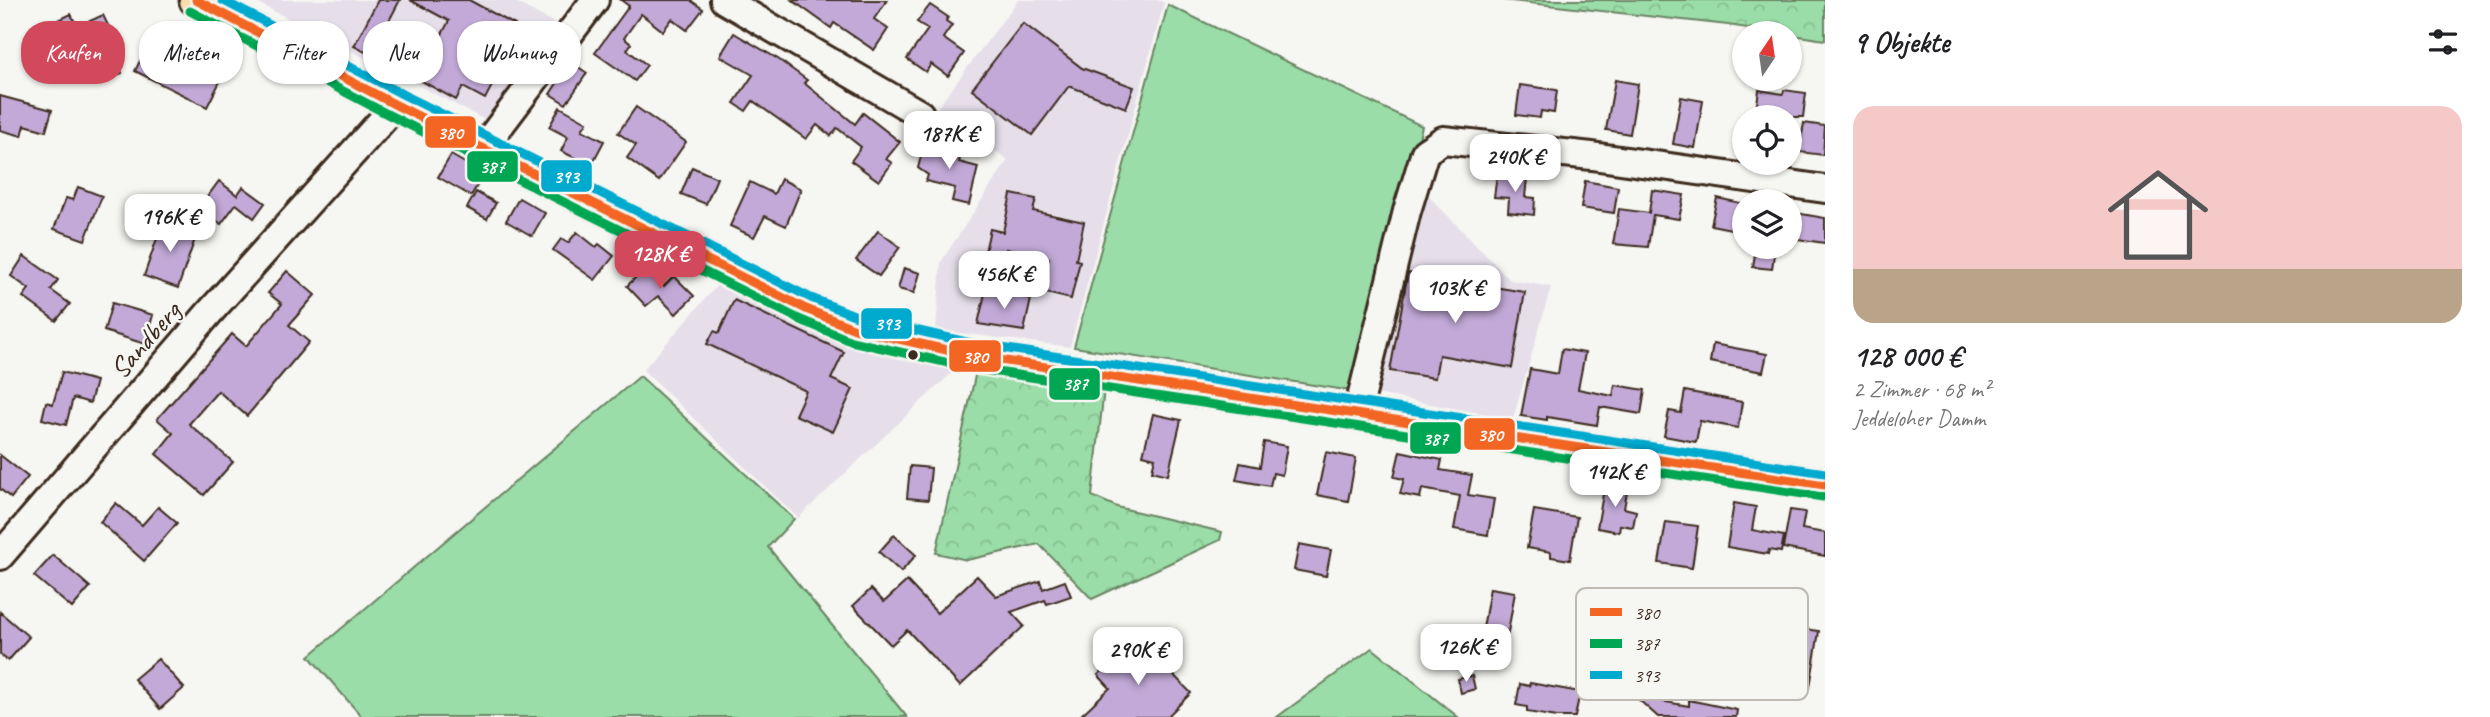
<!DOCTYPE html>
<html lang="de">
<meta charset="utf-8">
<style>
body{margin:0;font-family:Caveat,sans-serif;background:#f2f2f2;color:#202124;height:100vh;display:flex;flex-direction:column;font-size:26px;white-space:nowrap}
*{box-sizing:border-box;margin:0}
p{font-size:23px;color:#757577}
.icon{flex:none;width:38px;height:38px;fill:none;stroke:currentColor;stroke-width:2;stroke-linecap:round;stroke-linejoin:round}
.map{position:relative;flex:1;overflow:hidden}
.drawer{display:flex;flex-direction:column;background:#fff;width:665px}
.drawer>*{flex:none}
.hud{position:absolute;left:21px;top:21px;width:665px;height:63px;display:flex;gap:14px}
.needle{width:46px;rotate:13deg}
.controls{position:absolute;left:1732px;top:21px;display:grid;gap:14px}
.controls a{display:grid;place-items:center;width:70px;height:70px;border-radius:50%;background:#fff;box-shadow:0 2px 5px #0004;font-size:35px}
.price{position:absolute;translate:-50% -60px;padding:0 16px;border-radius:14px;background:#fff;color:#222;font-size:23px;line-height:46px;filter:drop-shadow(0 2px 4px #0008)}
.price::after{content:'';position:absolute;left:50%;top:42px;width:21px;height:16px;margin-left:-10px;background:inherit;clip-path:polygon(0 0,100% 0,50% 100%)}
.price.on{background:#d1495b;color:#fff}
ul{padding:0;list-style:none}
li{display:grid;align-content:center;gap:14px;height:371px;padding:0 28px}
li span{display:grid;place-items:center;height:217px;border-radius:21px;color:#555}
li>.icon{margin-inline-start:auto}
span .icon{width:126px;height:126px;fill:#fffc;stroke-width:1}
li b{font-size:30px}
h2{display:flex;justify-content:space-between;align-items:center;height:84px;padding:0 28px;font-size:30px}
.pill{padding:0 24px;border-radius:28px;background:#fff;box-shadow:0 2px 5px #0004;font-size:24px;line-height:63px}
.pill.on{background:#d1495b;color:#fff}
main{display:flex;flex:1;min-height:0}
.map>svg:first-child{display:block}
.built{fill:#e6dfea}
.green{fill:#9adda8;stroke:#6a8463;stroke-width:2}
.forest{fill:url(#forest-crowns);stroke:#6a8463;stroke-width:2}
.building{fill:#c2a9d7;stroke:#3b2a1e;stroke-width:2}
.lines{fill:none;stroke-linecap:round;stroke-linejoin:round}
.minor-casing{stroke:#3b2a1e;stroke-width:32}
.major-casing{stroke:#3b2a1e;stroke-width:37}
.minor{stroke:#f6f6f2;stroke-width:26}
.major{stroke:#faddab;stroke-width:32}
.bus-1-casing{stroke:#f6f6f2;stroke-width:14}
.bus-2-casing{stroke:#f6f6f2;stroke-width:14}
.bus-3-casing{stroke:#f6f6f2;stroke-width:14}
.bus-1{stroke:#f26522;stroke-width:9}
.bus-2{stroke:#00a651;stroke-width:9}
.bus-3{stroke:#00a9ce;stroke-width:9}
.bus-dot{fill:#3b2a1e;stroke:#f6f6f2;stroke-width:2.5}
.labels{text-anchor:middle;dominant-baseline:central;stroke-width:5;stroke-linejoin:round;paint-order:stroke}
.street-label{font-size:28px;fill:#3b2a1e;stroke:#f6f6f2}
.key{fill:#f6f6f2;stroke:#beb9b2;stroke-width:2}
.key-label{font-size:19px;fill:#3b2a1e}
.line-badge{stroke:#f6f6f2;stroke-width:2.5}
.badge-label{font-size:19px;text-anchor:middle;font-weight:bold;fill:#fff}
</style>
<main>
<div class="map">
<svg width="1825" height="717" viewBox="0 0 1825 717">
<defs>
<pattern id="forest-crowns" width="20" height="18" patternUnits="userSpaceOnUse" patternTransform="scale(1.75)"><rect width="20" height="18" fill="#9adda8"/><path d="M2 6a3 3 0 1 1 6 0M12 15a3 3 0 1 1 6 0" fill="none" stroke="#86be90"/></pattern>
</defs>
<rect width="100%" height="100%" fill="#f6f6f2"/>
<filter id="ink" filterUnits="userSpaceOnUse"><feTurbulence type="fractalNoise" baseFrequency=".0143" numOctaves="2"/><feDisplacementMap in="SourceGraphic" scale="14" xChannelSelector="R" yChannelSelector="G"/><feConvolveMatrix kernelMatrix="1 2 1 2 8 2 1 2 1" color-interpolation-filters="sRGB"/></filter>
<g filter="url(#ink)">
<g class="built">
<polygon points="252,0 512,0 556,24 487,121"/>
<polygon points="1018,0 1158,0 1164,3 1070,347 936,330 941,262 1008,160 938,107"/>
<polygon points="1417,184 1510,280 1551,287 1513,419 1364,392"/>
<polygon points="721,281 961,364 798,518 643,370"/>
</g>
<g class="green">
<polygon points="1168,5 1422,126 1358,392 1074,347"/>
<polygon points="640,376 794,519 768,547 907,717 362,717 309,656"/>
<polygon points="1372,648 1458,717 1277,717"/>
</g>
<g class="forest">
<polygon points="1502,0 1825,0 1825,40 1728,25"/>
<polygon points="977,367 1104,389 1092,496 1117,507 1222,532 1220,540 1092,599 1039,544 967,560 936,553"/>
</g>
<g class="building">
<polygon points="378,0 400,0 371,55 354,46"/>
<polygon points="410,0 469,0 515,25 500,53 507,57 485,99 463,87 456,100 418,79 449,21"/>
<polygon points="621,0 690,0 703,9 687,30 672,19 663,31 641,14 624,38 631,44 627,50 647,65 635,81 595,53 629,6"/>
<polygon points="792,0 887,0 874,19 888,29 874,50 834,23 831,28"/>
<polygon points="930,5 948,17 946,21 952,25 943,38 964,53 948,76 931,64 926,72 907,59 928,29 917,22"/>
<polygon points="71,14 77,27 103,15 115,40 109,43 122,73 98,83 86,54 69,62 54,32 46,26"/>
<polygon points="1023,23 1082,68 1134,87 1126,108 1069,86 1032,135 972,89"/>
<polygon points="154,32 227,68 207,107 135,71"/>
<polygon points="734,33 778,59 807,80 804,83 855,124 863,113 900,142 886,159 892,163 879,181 851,161 861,147 837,128 831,136 817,125 806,139 753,101 746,111 734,103 753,75 720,56"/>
<polygon points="571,62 587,73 566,104 550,94"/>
<polygon points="1615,80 1638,84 1630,134 1606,130"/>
<polygon points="1520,85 1557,90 1554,113 1541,111 1540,118 1516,115"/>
<polygon points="1759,90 1783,94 1784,90 1806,93 1803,117 1755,117"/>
<polygon points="0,96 52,110 46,131 25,125 22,136 0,130"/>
<polygon points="1681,97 1703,101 1695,148 1673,144"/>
<polygon points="560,107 587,122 582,130 604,141 591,166 561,151 568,137 549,127"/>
<polygon points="636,107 686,142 659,181 627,158 636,145 618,133"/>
<polygon points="1804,123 1825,126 1823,155 1799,152"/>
<polygon points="930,143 962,151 959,162 978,167 969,205 952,201 955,188 926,181 928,175 918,168 921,156"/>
<polygon points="451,155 484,174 471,196 438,177"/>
<polygon points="692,167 717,178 706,204 681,194"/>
<polygon points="1497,174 1527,178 1525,197 1535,198 1534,215 1508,212 1509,198 1494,197"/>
<polygon points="781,179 801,189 786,226 765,216 754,237 730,226 750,182 774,194"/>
<polygon points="219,181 237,195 243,187 265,203 254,218 236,204 221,224 199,208"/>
<polygon points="1585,181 1618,187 1614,213 1581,208"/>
<polygon points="78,187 102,196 85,240 54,229 66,198 73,200"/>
<polygon points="1652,190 1684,195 1679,219 1653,215 1648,247 1613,244 1619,209 1649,213"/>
<polygon points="476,192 496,203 487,219 467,208"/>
<polygon points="1011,194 1036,199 1033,211 1084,222 1076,260 1080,261 1071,299 1042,292 1049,258 1006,249 999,287 968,280 972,263 978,265 981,251 985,252 990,229 1003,232"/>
<polygon points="519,198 545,213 532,236 506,221"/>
<polygon points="1717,198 1745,204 1741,231 1711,225"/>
<polygon points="1790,212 1825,218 1825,243 1790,238"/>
<polygon points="163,221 197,233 178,288 144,276"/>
<polygon points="878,231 900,247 879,276 856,260"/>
<polygon points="577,232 596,247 599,244 614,256 595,280 553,250 561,239 568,243"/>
<polygon points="1756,247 1775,247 1772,269 1753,267"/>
<polygon points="24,256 58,280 51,290 70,304 56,321 23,297 29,289 11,276"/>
<polygon points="646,267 664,286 674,276 694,296 676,314 658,296 646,306 627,286"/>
<polygon points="904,268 920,273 914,293 898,289"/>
<polygon points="287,271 315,295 289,325 309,342 247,416 218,391 189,424 233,462 204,495 156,454 173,433 157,419 232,334 246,346 282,304 268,293"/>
<polygon points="1408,273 1525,292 1512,368 1439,355 1435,378 1390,371"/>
<polygon points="986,289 1031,299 1024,331 978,324"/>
<polygon points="734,300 844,352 831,379 853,389 833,432 795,415 806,391 707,344 714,331 719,333"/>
<polygon points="112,303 153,315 145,344 104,331"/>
<polygon points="1713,344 1767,354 1763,372 1710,362"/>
<polygon points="1562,349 1585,353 1578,389 1613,396 1615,385 1645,390 1641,414 1600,407 1597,425 1547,417 1547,420 1521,416 1530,369 1558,374"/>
<polygon points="62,372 96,381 90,403 73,398 66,425 42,419 46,402 53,404"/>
<polygon points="1685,391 1742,402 1738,428 1700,421 1696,442 1664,436 1669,411 1681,413"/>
<polygon points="1153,414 1181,420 1168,475 1152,471 1155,458 1143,455"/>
<polygon points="1264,442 1287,446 1282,475 1273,473 1270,486 1236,480 1240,463 1260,467"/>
<polygon points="1400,451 1442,460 1440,470 1472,475 1468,495 1494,499 1488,535 1454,529 1460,496 1422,489 1420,498 1400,494 1404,479 1394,477"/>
<polygon points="1326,452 1356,458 1348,501 1317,495"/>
<polygon points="0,455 28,477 11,498 0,489"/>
<polygon points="910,466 931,468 928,500 907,498"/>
<polygon points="1605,483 1628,487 1624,508 1636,511 1633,527 1620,525 1619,532 1597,528"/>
<polygon points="116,503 142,525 158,507 177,523 144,561 100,522"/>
<polygon points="1734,503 1756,507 1752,530 1784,536 1781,552 1769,550 1768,554 1727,547"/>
<polygon points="1534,510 1577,517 1570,560 1551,557 1551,552 1527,548"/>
<polygon points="1790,510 1805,512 1802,529 1825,533 1825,556 1783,548"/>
<polygon points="1666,522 1698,526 1692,568 1659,563"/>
<polygon points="894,535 916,555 901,572 879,552"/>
<polygon points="1299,544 1331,550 1326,576 1294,570"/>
<polygon points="53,555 90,587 72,608 34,576"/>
<polygon points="977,576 996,596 1040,581 1043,589 1065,581 1071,596 1047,604 1045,600 1011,612 1024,626 960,686 907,630 891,645 853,606 871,589 884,602 907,581 937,613"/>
<polygon points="1490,588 1515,592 1507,638 1482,634"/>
<polygon points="0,612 29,637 8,661 0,654"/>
<polygon points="1783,626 1819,631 1810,687 1774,681"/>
<polygon points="1137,637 1191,693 1167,717 1079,717 1110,688 1098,675"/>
<polygon points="158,659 184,688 160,709 134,679"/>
<polygon points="1472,676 1475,689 1461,693 1458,679"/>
<polygon points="1530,683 1580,692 1575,717 1557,717 1527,712 1527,707 1516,705 1520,684 1529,686"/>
<polygon points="1628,690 1661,697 1660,701 1689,706 1689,700 1737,710 1736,717 1658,717"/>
</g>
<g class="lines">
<defs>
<g id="minor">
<polyline points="724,0 920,114"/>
<polyline points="483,148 595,0"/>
<polyline points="1357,415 1407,211 1425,152 1443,140 1592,156 1825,189"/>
<polyline points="0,556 210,312 396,105"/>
</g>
<polyline id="major" points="196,0 396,105 806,309 855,329 973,356 1825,485"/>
</defs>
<use href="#minor" class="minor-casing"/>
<use href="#major" class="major-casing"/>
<use href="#minor" class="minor"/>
<use href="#major" class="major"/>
<defs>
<polyline id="bus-1" points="196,0 396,105 806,309 855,329 973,356 1825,485"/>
<polyline id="bus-2" points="190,11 391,116 801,320 851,341 971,368 1823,497"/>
<polyline id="bus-3" points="222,0 402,94 811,298 859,317 975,344 1825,473"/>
</defs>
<use href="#bus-1" class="bus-1-casing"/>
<use href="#bus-2" class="bus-2-casing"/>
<use href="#bus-3" class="bus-3-casing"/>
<use href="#bus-1" class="bus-1"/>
<use href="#bus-2" class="bus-2"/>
<use href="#bus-3" class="bus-3"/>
</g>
</g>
<circle class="bus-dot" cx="913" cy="355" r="6"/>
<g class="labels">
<g class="street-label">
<text transform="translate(145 340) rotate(-49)">Sandberg</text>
</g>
</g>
<rect x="1576" y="588" width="232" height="112" rx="10" class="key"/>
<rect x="1590" y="608" width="32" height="8" fill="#f26522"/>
<rect x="1590" y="639" width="32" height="9" fill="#00a651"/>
<rect x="1590" y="671" width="32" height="8" fill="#00a9ce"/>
<g class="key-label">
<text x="1634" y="619">380</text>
<text x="1634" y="650">387</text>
<text x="1634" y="682">393</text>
</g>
<g class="line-badge">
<rect x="424" y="115" width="53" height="34" rx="7" fill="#f26522"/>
<rect x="466" y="150" width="53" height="33" rx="7" fill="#00a651"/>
<rect x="540" y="159" width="53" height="34" rx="7" fill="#00a9ce"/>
<rect x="860" y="307" width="53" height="33" rx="7" fill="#00a9ce"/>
<rect x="948" y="339" width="54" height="34" rx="7" fill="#f26522"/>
<rect x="1048" y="367" width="53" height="34" rx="7" fill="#00a651"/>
<rect x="1463" y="417" width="53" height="34" rx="7" fill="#f26522"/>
<rect x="1409" y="421" width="53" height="34" rx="7" fill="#00a651"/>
</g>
<g class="badge-label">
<text x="450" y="139">380</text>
<text x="492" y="173">387</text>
<text x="566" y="183">393</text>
<text x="887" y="330">393</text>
<text x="975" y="363">380</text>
<text x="1075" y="390">387</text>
<text x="1490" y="441">380</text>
<text x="1435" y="445">387</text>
</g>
</svg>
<div class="controls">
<a><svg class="needle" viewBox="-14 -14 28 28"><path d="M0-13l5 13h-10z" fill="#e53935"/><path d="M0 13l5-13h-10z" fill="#757577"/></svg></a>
<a><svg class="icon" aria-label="locate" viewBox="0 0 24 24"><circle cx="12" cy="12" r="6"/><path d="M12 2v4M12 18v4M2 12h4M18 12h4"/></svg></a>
<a><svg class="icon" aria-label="layers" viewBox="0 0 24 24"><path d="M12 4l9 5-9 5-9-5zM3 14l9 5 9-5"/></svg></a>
</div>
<b class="price" style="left:949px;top:171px">187K €</b>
<b class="price" style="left:1515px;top:194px">240K €</b>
<b class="price" style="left:170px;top:254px">196K €</b>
<b class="price on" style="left:660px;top:291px">128K €</b>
<b class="price" style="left:1004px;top:311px">456K €</b>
<b class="price" style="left:1455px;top:325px">103K €</b>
<b class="price" style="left:1615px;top:509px">142K €</b>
<b class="price" style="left:1466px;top:684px">126K €</b>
<b class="price" style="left:1138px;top:687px">290K €</b>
<div class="hud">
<a class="pill on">Kaufen</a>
<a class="pill">Mieten</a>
<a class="pill">Filter</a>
<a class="pill">Neu</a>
<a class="pill">Wohnung</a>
</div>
</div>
<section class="drawer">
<h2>9 Objekte<svg class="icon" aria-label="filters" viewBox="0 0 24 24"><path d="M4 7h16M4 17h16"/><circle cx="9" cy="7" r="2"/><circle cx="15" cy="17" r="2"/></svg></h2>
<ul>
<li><span style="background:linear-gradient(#f6c9c9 75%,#b9a48a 0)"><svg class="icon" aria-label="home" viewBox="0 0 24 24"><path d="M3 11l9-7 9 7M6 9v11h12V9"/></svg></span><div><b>128 000 €</b><p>2 Zimmer · 68 m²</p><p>Jeddeloher Damm</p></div></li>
</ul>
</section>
</main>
